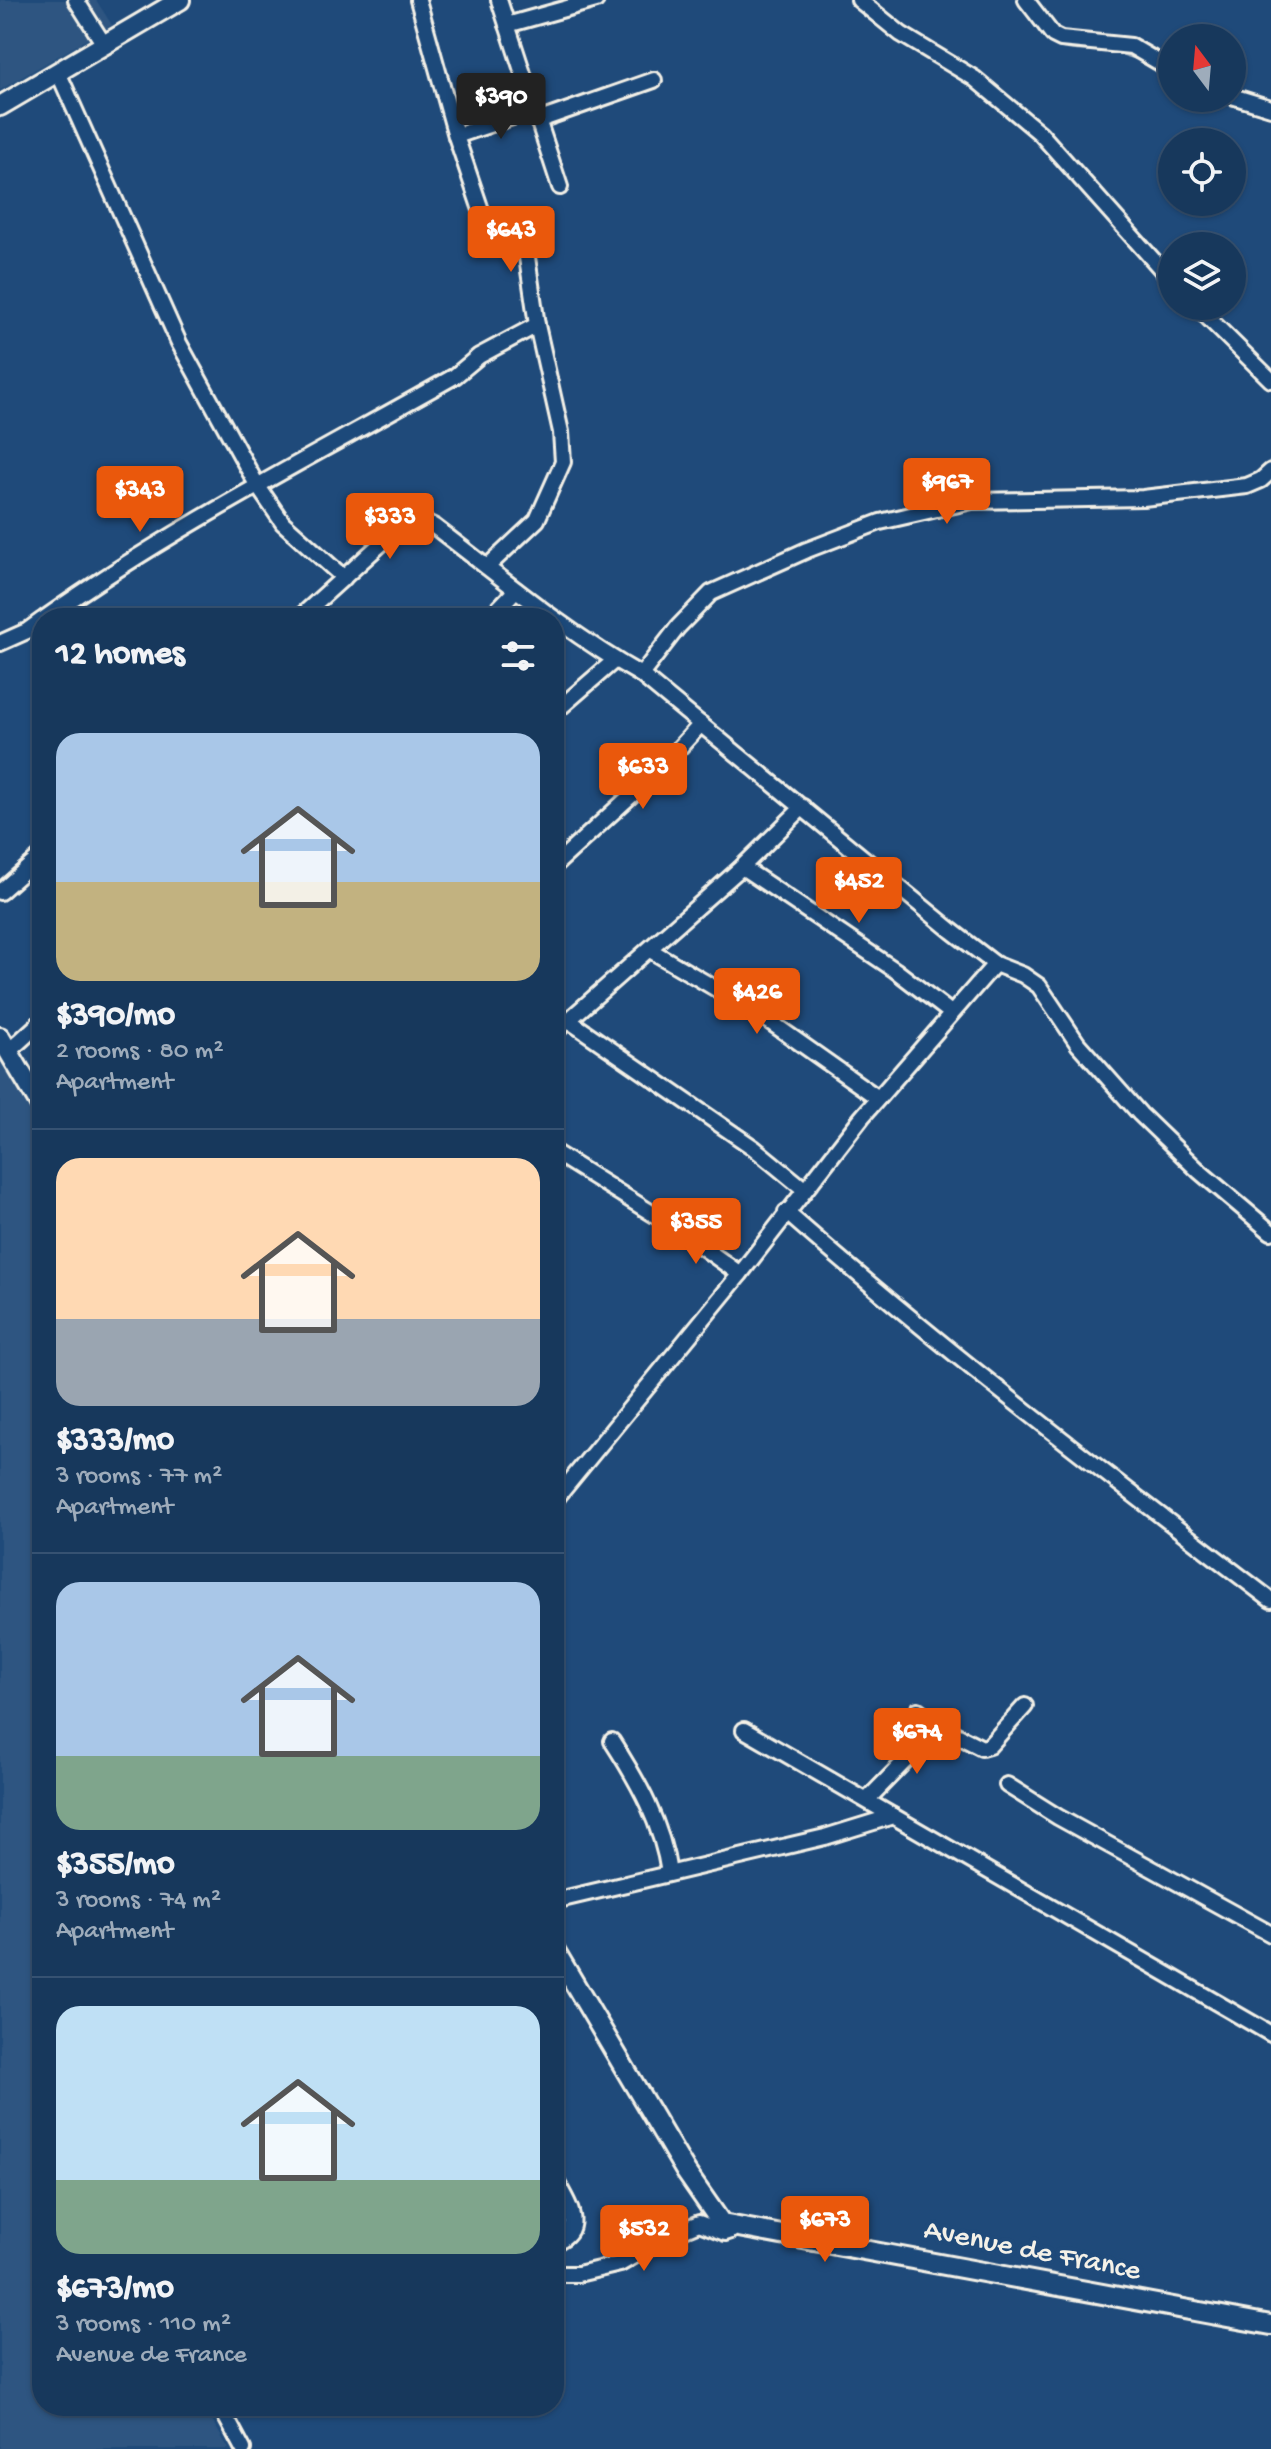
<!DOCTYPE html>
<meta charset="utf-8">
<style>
body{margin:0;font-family:"Gochi Hand",sans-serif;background:#244365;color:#f1f3f6;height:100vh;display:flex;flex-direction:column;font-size:30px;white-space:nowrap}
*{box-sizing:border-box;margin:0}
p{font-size:26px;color:#9eacbb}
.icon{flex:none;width:44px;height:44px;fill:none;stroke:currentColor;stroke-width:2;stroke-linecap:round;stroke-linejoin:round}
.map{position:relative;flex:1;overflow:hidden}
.drawer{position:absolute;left:32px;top:608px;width:532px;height:1808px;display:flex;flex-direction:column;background:#17385c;border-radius:32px;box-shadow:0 2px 6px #0004,0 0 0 2px #365272}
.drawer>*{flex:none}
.needle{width:52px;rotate:344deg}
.fabs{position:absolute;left:1158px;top:24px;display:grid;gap:16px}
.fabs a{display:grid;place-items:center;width:88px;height:88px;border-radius:50%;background:#17385c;box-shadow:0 2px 6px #0004,0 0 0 2px #365272;font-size:40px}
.price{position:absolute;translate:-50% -68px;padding:0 18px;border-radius:8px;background:#ea580c;color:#fff;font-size:26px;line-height:52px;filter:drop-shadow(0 2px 4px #0008)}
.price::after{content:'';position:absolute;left:50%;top:48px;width:24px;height:18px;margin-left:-12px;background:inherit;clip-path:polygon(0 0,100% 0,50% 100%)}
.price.on{background:#222;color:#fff}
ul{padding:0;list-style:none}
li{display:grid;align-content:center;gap:16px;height:424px;padding:0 24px}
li+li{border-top:2px solid #365272}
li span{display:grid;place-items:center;height:248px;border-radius:24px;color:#555}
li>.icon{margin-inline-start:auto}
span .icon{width:144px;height:144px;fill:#fffc;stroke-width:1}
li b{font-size:34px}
h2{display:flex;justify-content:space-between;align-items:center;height:96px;padding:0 24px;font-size:34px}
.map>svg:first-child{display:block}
.built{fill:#2d5581}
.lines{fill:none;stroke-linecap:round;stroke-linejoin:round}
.stream{stroke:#9cacbb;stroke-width:3}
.minor-casing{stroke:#f4f1e8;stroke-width:20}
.major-casing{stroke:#f4f1e8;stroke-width:24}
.minor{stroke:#1f4a7a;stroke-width:14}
.major{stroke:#1f4a7a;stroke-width:18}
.labels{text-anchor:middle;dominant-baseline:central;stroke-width:8;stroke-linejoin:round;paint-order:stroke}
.street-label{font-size:30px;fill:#f4f1e8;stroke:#1f4a7a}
</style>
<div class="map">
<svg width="1271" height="2449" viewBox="0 0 1271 2449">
<rect width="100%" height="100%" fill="#1f4a7a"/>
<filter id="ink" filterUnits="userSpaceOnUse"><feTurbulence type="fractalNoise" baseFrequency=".0125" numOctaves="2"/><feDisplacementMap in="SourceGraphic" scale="16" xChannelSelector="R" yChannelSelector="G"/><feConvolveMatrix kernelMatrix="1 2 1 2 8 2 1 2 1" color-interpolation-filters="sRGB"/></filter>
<g filter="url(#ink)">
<g class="built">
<polygon points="0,0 96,0 112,25 0,90"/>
<polygon points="0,1055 42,1124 42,2406 203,2406 229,2449 0,2449"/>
</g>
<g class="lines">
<g class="stream">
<path d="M1018,0C1046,40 1044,52 1098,50"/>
<polyline points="1110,50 1141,60 1172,80"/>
<polyline points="1207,98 1271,116"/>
</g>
<defs>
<g id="minor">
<polyline points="76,0 105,46"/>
<polyline points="418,0 456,136 483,216 515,221 523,230 537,325 561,432 563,462 537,520 487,567"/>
<polyline points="499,0 560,187"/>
<polyline points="859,0 901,34 974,78 1040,133 1172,281"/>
<polyline points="1026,0 1053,35 1061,39 1131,46 1172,70"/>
<polyline points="507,25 596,0"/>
<polyline points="58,72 179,343 257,485 283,523 344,578"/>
<polyline points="1232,96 1271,108"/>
<polyline points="537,121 654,80"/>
<polyline points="456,136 533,110"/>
<polyline points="1196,306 1271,380"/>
<path d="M45,618C175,526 317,454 455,376L479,356L537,325"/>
<path d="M299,618L404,523C417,518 423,520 435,527C502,578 567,633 641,675L952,931L995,964L1023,975L1039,986L1078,1044L1140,1114L1199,1171L1271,1232"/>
<polyline points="489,618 516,590"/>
<polyline points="0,643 27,631 42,620"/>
<polyline points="641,675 678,627 711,593 807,550 880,522 972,501 1143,498 1247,486 1261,480 1271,471"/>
<polyline points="554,713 615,660"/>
<polyline points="554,866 660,769 701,724"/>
<polyline points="742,867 895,970 951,1013"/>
<polyline points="0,892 42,855"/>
<polyline points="650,950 759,1014 878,1098"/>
<polyline points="568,1020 754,1148 804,1189"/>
<polyline points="554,1033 742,867 803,807"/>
<polyline points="9,1051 42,1021"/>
<polyline points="554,1152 674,1227 740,1274"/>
<path d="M786,1212C942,1349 1107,1475 1271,1600"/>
<polyline points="554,1501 740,1274 862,1117 995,964"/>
<polyline points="918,1710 939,1726 982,1748 989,1746 1025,1706"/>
<polyline points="744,1730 893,1816"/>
<path d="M612,1741C639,1783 662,1824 669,1873"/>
<polyline points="1007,1785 1058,1817 1271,1934"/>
<polyline points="867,1800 939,1726"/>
<polyline points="554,1901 825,1837 893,1816 1271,2034"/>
<path d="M554,2177C566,2202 589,2228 554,2243"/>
<polyline points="554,2272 556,2274 578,2274 620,2264 672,2234 699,2223 725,2233 731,2231"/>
<polyline points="220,2406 243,2449"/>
</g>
<g id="major">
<polyline points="0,106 180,0"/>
<polyline points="0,1037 42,1108"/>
<polyline points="554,1949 686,2172 722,2224 1271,2325"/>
</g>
</defs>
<use href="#minor" class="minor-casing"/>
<use href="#major" class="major-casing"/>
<use href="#minor" class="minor"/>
<use href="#major" class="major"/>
</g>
</g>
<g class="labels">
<g class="street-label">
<text transform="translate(1032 2252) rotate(11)">Avenue de France</text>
</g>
</g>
</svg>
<div class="fabs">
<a><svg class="needle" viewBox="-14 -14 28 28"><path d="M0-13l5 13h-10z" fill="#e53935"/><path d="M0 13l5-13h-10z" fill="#9eacbb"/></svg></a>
<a><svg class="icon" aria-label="locate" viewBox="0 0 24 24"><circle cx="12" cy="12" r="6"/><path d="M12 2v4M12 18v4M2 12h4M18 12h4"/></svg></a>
<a><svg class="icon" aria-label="layers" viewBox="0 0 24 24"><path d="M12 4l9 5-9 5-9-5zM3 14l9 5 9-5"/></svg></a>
</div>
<b class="price on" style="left:501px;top:141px">$390</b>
<b class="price" style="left:511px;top:274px">$643</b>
<b class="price" style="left:947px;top:526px">$967</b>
<b class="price" style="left:140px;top:534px">$343</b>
<b class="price" style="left:390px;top:561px">$333</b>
<b class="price" style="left:643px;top:811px">$633</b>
<b class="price" style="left:859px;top:925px">$452</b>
<b class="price" style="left:757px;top:1036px">$426</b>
<b class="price" style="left:696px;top:1266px">$355</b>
<b class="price" style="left:917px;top:1776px">$674</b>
<b class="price" style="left:825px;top:2264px">$673</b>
<b class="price" style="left:644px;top:2273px">$532</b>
<section class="drawer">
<h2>12 homes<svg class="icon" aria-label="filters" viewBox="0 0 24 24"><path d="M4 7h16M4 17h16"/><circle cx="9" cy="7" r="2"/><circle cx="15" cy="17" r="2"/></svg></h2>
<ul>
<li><span style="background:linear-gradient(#a9c7e8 60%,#c2b280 0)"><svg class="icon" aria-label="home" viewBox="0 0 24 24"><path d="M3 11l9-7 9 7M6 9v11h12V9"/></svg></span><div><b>$390/mo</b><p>2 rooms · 80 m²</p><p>Apartment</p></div></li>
<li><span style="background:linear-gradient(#ffd9b3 65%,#9aa5b1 0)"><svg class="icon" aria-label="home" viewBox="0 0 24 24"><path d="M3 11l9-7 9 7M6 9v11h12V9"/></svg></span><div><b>$333/mo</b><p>3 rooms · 77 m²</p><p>Apartment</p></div></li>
<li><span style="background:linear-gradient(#a9c7e8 70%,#7fa58c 0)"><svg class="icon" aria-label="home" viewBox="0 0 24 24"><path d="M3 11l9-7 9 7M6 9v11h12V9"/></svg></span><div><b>$355/mo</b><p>3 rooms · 74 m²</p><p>Apartment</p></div></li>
<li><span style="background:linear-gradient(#bfe0f5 70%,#7fa58c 0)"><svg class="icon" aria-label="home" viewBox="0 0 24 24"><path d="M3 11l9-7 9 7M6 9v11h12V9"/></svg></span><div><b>$673/mo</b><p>3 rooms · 110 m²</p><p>Avenue de France</p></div></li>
</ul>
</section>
</div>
